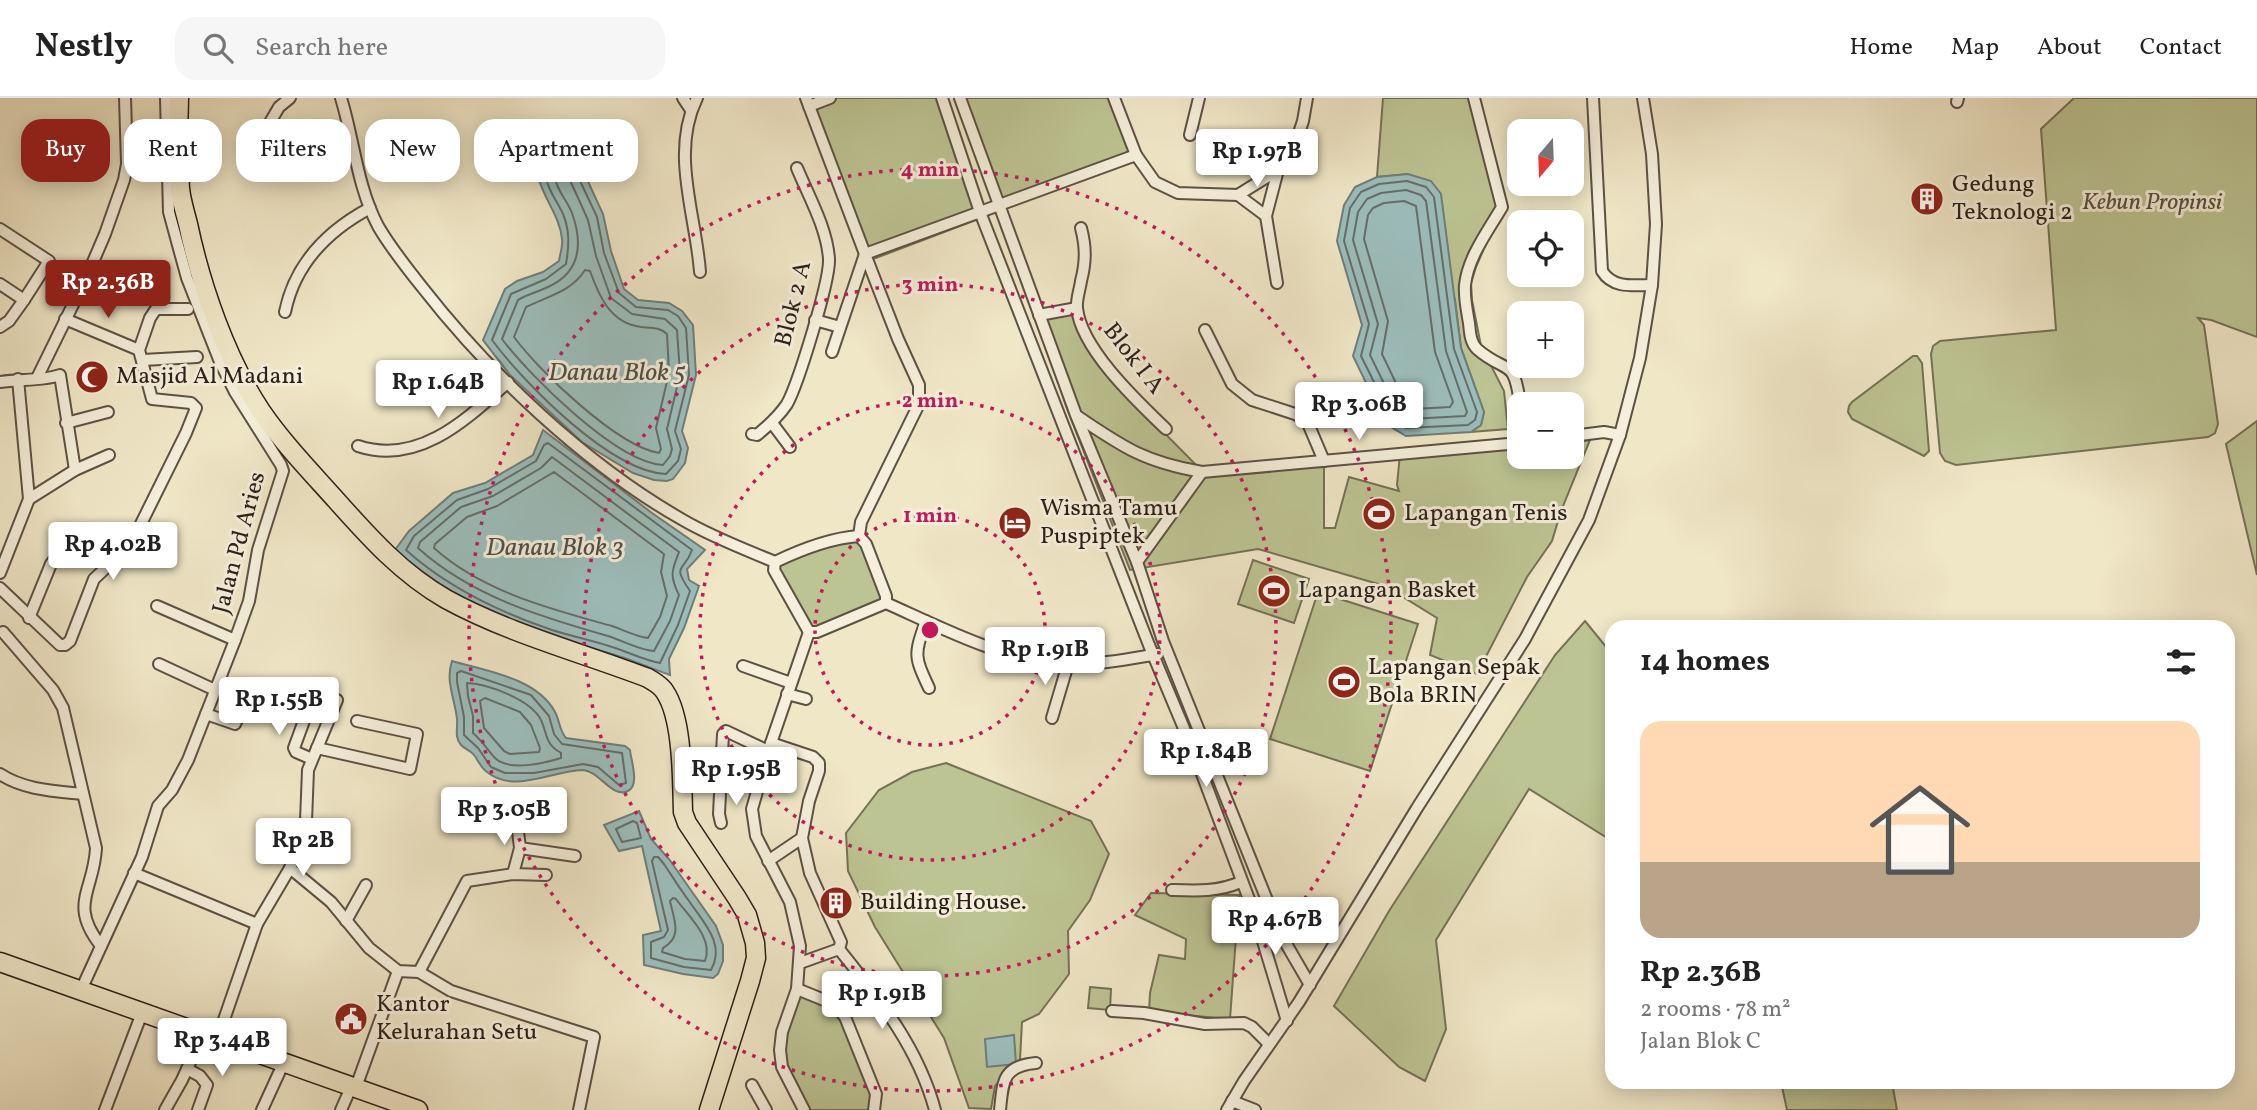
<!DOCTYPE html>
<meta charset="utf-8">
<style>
body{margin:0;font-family:Vollkorn,serif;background:#f6f6f6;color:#222;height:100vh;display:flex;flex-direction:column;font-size:26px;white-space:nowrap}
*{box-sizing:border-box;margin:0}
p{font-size:23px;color:#767676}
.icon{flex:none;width:38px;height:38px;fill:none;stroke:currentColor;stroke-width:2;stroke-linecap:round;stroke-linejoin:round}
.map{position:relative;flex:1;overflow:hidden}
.side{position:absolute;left:1605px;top:522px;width:630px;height:469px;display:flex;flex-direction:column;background:#fff;border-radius:21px;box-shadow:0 4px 18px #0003}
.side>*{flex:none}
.top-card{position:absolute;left:21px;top:21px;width:665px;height:63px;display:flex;gap:14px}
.needle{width:46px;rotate:199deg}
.buttons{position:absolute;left:1507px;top:21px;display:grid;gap:14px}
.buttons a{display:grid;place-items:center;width:77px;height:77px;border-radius:14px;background:#fff;box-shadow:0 4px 18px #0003;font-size:35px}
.price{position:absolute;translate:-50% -60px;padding:0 16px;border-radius:7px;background:#fff;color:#222;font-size:23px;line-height:46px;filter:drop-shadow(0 2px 4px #0008)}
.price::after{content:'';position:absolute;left:50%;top:42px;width:21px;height:16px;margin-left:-10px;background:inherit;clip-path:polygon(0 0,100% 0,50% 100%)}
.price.current{background:#8f2418;color:#fff}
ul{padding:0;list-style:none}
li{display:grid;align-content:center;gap:14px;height:371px;padding:0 35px}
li+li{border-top:2px solid #e0e0e0}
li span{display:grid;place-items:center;height:217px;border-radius:21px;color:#555}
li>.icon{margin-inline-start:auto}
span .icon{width:126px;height:126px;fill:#fffc;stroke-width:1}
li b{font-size:30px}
h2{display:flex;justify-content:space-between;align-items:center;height:84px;padding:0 35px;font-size:30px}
.pill{padding:0 24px;border-radius:21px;background:#fff;box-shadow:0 4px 18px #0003;font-size:24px;line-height:63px}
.pill.current{background:#8f2418;color:#fff}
header{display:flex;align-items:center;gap:42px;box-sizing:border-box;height:98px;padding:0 35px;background:#fff;border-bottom:2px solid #e0e0e0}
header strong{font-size:33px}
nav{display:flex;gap:38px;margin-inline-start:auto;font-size:24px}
.search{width:490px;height:63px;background:#f6f6f6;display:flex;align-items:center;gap:18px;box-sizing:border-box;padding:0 24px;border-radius:21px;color:#767676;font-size:26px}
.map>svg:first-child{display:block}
.green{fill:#bdc493;stroke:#747256;stroke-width:2}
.water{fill:#9cbebc;stroke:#6f7e7b;stroke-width:2}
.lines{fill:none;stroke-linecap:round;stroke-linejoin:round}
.shore{stroke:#646e6a;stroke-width:2}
.street-casing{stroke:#5d5144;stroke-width:14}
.primary-casing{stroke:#2c1f19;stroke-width:21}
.street{stroke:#f5efdb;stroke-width:10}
.primary{stroke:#f0e7c7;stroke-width:18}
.ring{fill:none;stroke:#c2185b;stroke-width:3.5;stroke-dasharray:3.5 7}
.labels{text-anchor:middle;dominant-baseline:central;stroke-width:6;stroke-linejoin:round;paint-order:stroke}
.poi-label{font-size:24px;fill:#2c1f19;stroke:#f5efdb;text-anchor:start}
.park-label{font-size:24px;font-style:italic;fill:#58513e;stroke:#f5efdb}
.street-label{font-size:24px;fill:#2c1f19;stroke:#f5efdb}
.water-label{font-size:26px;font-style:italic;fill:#4e4f4a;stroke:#f5efdb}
.centre{fill:#c2185b;stroke:#f5efdb;stroke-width:3.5}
.ring-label{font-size:21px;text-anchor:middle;font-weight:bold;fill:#c2185b;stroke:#f5efdb;stroke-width:6;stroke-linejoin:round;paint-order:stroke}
</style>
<header>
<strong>Nestly</strong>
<div class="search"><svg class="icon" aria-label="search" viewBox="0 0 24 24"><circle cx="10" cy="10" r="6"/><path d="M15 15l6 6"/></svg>Search here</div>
<nav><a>Home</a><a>Map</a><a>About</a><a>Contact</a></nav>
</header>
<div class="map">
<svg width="2257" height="1012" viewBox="0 0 2257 1012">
<rect width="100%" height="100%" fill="#f0e7c7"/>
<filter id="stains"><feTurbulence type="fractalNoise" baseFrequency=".00286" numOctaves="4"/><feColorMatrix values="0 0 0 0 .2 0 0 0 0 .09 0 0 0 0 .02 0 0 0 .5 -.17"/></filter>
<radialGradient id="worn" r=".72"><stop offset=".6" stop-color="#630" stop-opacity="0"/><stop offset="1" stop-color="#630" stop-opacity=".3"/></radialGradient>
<g class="green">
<polygon points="808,0 938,0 984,119 868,163"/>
<polygon points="963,0 1110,0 1131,54 1001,102"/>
<polygon points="1383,0 1475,0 1503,106 1476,169 1471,185 1472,202 1481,248 1504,293 1508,331 1471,334 1481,327 1484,314 1461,250 1455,202 1408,76 1377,79"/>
<polygon points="2074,0 2257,0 2257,239 2211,222 2198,220 2204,227 2218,326 2215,335 2208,339 1956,367 1945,363 1940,355 1931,256 1933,248 1940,243 2056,232 2041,31"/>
<polygon points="1075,215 1109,279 1201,372 1324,369 1324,430 1335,430 1349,379 1399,393 1397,387 1400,356 1519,349 1519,359 1572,359 1572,344 1590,342 1561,413 1552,443 1527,479 1477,576 1430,557 1437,520 1385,488 1258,451 1130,472 1066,308 1039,219"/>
<polygon points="1913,258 1917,258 1922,265 1929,353 1924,358 1852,321 1848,314 1849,308 1852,304"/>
<polygon points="2257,323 2257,477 2226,346"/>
<polygon points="859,438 886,505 809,534 775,464"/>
<polygon points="1253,462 1309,481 1294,525 1238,506"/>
<polygon points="1318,494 1418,526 1370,673 1270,641"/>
<polygon points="1585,523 1612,556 1612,743 1529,691 1436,842 1446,931 1425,983 1399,969 1334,908 1389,813 1555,557"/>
<polygon points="946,665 1091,723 1109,756 1090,802 1068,833 1069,876 1039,916 1022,924 1020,962 995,988 991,1011 969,1010 944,940 875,829 848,773 846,735 879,692 912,674"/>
<polygon points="1151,795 1239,797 1230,921 1149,914 1150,895 1159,857 1185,861 1186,841 1135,817"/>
<polygon points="1090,889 1111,891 1110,912 1088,910"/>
<polygon points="800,898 828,905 839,914 875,999 871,1012 807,1012 782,961 787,936"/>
<polygon points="1781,984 1892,984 1897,1012 1787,1012"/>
</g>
<g class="water">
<path d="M563,61L580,66L603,116L611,153L624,191L638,202L669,205L682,213L693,227L696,277L682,333L688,350L685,365L673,381L667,383L654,382L633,375L582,344L510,277L483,242L505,191L517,183L543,174L559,163C560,156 563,148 562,141C560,118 543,100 538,78L547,65Z"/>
<polygon points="1408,76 1431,83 1441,96 1461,250 1484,314 1481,327 1471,334 1406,338 1386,326 1353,258 1362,227 1337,143 1344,107 1355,89 1377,79"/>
<path d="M543,332L652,415L705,452L687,471L689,482L699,488L684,530L669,561L670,577C648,569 627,560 605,554C572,544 539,536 508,523C466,506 429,480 395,452L409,433L453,395L485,385L533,357Z"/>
<path d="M452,563C486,573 537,580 555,614C560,623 559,632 566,640L625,648L630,652C631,663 640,687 628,693C612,701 599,672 582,672C552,673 514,696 487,674C481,670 478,662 474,657C471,653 465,651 461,647C454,639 458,630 457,621C455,601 445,583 452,563Z"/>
<polygon points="639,713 651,741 669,761 716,828 723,847 723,863 718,876 713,880 683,876 644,867 643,837 661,833 642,748 619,753 604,727"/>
<polygon points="1014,937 1016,966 987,969 985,941"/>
</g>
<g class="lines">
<g class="shore">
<path d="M563,68L575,72L597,119L604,155L619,195L636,209L668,212L678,218L686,230L689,277L675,333L681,351L678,363L666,376C611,374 524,285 492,242L511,196L546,181L566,166C569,148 570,133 563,116C557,103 549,94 546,80L551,71Z"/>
<path d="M561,77L569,80L588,122L596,158L611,200L632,216L665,221L677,232L680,276L667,331L672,351L670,358L663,367C617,365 529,277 502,241L518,202C527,196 538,194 548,189C581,174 583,146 572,115C567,102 557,93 555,80Z"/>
<polygon points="1407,83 1426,89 1434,99 1454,251 1477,314 1475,322 1468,327 1406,330 1392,320 1361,258 1369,226 1344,143 1350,110 1361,94 1379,86"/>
<polygon points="1406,92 1421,97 1426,103 1446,253 1467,314 1465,318 1409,321 1398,314 1370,257 1378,226 1353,142 1358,114 1367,101 1381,95"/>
<polygon points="1404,103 1416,108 1435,254 1453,304 1450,309 1413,311 1407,308 1382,256 1388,223 1364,141 1368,117 1373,110 1384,105"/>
<path d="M585,172L590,173C599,198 610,225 641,229C651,230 660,229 667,236L669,275L656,330L661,351L659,355C617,348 539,273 514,239L526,209C548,198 571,194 585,172Z"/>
<path d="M548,345L692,452C684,475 671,465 690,493L678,527L660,565C643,562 626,553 609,548C590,542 571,538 552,532C499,514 447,489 406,452L414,438L457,402L488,391L536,363L544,347Z"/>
<path d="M552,359L679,454C672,472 669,477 679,497L670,523L654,553C639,552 624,543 608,538C541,519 471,498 418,450L420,444L461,409L493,398L541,370Z"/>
<path d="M554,374L664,456L661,474L667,498L660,519L648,540C636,539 624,532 612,528C551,511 483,494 434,450L435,446L467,419L497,408Z"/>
<polygon points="461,573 531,597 549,618 554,636 562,646 622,655 626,685 619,687 598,669 583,666 534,675 505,675 491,669 478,650 464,637 464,619 457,584 457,575"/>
<path d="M467,585C489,586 531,602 541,622C548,637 544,645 561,655V660C545,665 509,674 495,660C487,651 483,644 473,635V618L468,598Z"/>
<polygon points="485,600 520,614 531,627 540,650 539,654 510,656 504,653 484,630 480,603"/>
<polygon points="633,723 637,725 641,740 622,744 616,731"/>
<path d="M654,759H658L664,766C672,778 680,791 689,803C703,824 726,846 711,872L684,869L651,860V844L664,839L668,832L652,763Z"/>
<path d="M673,800L676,801C688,818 714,840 705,863L685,861L662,854L663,850C683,839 674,822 670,803Z"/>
</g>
<defs>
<g id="street">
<path d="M341,0C354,42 357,88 378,128C390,149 406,169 422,189C490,276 586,367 683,422C712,439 744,451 775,464"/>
<polyline points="683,0 691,12"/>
<path d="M697,0C670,55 696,117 700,174"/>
<polyline points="806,0 865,156 1136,57 1155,84 1178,95 1238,97 1278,72"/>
<polyline points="942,0 980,114 1149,547 1193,652 1256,820 1287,923"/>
<polyline points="960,0 1076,317 1137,464 1163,543 1281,837 1310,887"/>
<polyline points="1114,0 1136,57"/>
<path d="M1474,0L1502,109C1488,133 1468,159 1465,187C1464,200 1467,213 1469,225C1470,234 1470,244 1477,251C1507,277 1514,258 1520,306"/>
<path d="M1593,0L1602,173C1613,191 1634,187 1652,187"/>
<polyline points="1957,4 1958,0"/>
<polyline points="809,8 830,0"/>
<polyline points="1190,37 1199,0"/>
<polyline points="254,52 279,9 290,0"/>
<polyline points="1238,97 1266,118"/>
<path d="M1081,130C1086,149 1086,164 1081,183C1080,191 1076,202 1077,210C1081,251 1138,304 1166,331"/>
<polyline points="0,131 49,163 24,202"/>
<polyline points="1277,185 1266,118 1278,72 1298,38 1303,23 1307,0"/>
<polyline points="0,186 24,202 9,223 0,229"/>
<path d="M285,214C295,165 327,133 370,110"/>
<polyline points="1039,217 1077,210"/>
<polyline points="65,221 139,252"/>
<polyline points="815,222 840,229"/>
<polyline points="1205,232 1232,286 1252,302 1295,316 1307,323 1324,363"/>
<polyline points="832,254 865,156"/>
<polyline points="143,262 197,259"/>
<polyline points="37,280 87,178 105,136 124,82 127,66 125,0"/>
<polyline points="18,281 29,401"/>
<path d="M0,284C19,281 44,283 60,277L75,372"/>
<path d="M1077,318C1124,350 1145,364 1202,374L1519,345"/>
<polyline points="66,325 108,314"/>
<polyline points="772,325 790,349"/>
<path d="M752,336L757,337C768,328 779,318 787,306C798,286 830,183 829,161C827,130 809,99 797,70"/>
<polyline points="1572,338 1604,334 1620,337"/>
<path d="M358,348C419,368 467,321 508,284"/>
<polyline points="859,438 861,424 919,306 919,287 898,241 865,156"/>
<polyline points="1137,464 1202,374"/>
<polyline points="0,475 29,401 75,372 109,357"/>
<polyline points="0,490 60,547 65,547 70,543 94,481 131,446 186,335 196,310 191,305 152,301 139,252 150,220 156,211 188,211"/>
<path d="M886,505C942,530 1006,564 1068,566C1099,567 1128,561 1158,556"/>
<polyline points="157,508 235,542"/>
<polyline points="29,520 51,466 65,447"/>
<path d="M926,523C914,557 914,558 929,590"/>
<path d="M3,534L53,592L63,610L96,750C94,793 68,806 101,848"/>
<path d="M809,534L774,472L775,464C800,452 831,440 859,438"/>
<polyline points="809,534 817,534 886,505 886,498 866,446 859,438"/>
<polyline points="159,566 215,592"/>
<polyline points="743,568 791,585"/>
<polyline points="787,596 806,601"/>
<polyline points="206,616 235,626 245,604"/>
<polyline points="1052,620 1068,566"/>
<polyline points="771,645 813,659 819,665 819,673 809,703 802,740"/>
<polyline points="317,650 410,671 417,636 357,623"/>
<polyline points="312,661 296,654 294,650 313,598"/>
<polyline points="1162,667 1193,652"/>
<path d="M0,676C24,692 55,693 83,696"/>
<polyline points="721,725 719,716 723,636 726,633 768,653"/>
<polyline points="520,750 575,758"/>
<polyline points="768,763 802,740 810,775 841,844 839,851 800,865"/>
<polyline points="290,770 331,804 369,850 398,873 419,874 451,893 594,939 579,1012"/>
<polyline points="134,775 257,826"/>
<polyline points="513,776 520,750 517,725"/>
<path d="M1172,792C1197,793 1217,794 1241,784"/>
<polyline points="346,823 366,787"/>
<path d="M839,851C879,901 918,949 935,1012"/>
<polyline points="419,874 467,783 513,776 546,777"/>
<polyline points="797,891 834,906 845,919 876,996 874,1012"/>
<polyline points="81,892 142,759 158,708 172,692 188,662 235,542 249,503 258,452 283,373 281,367 235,294 220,264 187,180 169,114 166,0"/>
<polyline points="1112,913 1144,915 1205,926 1244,925 1252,929 1269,946"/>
<polyline points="217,942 257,826 290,770 299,749 306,723 308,672 337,602"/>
<polyline points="187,971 200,978 207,987 198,1012"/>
<polyline points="752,987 766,1012"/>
<polyline points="356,989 398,873"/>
<polyline points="1232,1003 1255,1012"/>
<polyline points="105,1012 142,915"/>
<polyline points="165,1012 182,982 203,936"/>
<polyline points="262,1012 284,964"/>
<polyline points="341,1012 352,987"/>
<polyline points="804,1012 782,969 780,952 782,934 797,891 800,848 790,804 756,738 752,711 771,645 809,534"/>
<path d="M1000,1012C1003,984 1002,968 1036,965"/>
<polyline points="1227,1012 1244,983 1299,904 1417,710 1525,541 1589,422 1620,337 1640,260 1652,187 1656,126 1652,56 1643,0"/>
</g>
<g id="primary">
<path d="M179,0C178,30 178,60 180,90C181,102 185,114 188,126C201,188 226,260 261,313C283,345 310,373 336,402C369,439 402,476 446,501C510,536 580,554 648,580C654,584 661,587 665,594C683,621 682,682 683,714L687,725L737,800L747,817L755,845L756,860L750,883L709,1012"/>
<polyline points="0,864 418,1012"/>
</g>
</defs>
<use href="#street" class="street-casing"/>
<use href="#primary" class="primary-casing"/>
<use href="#street" class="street"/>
<use href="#primary" class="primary"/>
</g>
<g class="ring">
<circle cx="930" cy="532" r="115"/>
<circle cx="930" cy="532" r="230"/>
<circle cx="930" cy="532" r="346"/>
<circle cx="930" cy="532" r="461"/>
</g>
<defs>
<symbol id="building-disc" viewBox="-11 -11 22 22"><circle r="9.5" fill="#8f2418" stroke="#f5efdb"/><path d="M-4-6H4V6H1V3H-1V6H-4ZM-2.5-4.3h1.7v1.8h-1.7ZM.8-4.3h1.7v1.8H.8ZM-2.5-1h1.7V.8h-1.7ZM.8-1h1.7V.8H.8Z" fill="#fff"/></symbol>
<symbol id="mosque-disc" viewBox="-11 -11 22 22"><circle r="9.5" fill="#8f2418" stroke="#f5efdb"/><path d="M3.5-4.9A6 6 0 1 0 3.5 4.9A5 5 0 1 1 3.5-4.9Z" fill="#fff"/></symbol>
<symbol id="stadium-disc" viewBox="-11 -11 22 22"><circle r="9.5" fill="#8f2418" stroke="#f5efdb"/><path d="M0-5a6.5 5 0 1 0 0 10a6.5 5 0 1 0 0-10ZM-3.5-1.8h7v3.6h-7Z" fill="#fff"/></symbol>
<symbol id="hotel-disc" viewBox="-11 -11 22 22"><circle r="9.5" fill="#8f2418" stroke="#f5efdb"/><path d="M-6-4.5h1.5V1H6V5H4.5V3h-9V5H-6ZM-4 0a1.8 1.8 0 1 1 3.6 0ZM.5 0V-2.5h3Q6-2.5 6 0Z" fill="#fff"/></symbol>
<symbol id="civic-disc" viewBox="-11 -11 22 22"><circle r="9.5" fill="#8f2418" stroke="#f5efdb"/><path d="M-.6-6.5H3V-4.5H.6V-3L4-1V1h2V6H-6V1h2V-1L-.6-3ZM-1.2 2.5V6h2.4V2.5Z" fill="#fff"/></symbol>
</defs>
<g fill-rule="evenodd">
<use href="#building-disc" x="1908" y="82" width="38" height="38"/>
<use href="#mosque-disc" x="73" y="260" width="38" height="38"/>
<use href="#stadium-disc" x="1360" y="397" width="38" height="38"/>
<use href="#hotel-disc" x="996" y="406" width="38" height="38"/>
<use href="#stadium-disc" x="1255" y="474" width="38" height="38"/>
<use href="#stadium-disc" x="1325" y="565" width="38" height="38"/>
<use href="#building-disc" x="817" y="786" width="38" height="38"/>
<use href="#civic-disc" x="332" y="902" width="38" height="38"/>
</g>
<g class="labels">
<g class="poi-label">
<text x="1952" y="87">Gedung<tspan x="1952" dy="28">Teknologi 2</tspan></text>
<text x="116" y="279">Masjid Al Madani</text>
<text x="1040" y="411">Wisma Tamu<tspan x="1040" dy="28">Puspiptek</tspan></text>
<text x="1404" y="416">Lapangan Tenis</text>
<text x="1298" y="493">Lapangan Basket</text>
<text x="1368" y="570">Lapangan Sepak<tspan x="1368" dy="28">Bola BRIN</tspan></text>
<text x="860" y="805">Building House.</text>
<text x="376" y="907">Kantor<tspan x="376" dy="28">Kelurahan Setu</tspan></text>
</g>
<g class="park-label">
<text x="2152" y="105">Kebun Propinsi</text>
</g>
<g class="street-label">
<text transform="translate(794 206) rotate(-76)">Blok 2 A</text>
<text transform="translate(1133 261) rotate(52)">Blok I A</text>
<text transform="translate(240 445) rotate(-75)">Jalan Pd Aries</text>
</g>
<g class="water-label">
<text x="617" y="275">Danau Blok 5</text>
<text x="555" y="450">Danau Blok 3</text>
</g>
</g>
<circle cx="930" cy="532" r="10" class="centre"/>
<g class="ring-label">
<text x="930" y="78">4 min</text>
<text x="930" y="193">3 min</text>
<text x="930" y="309">2 min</text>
<text x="930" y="424">1 min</text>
</g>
<rect width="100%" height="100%" filter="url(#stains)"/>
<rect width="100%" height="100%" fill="url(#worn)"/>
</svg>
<div class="buttons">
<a><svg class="needle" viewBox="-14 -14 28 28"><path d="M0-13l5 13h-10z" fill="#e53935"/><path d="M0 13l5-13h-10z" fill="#767676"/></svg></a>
<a><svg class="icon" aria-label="locate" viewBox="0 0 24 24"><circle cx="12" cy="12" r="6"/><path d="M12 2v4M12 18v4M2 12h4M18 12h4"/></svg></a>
<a>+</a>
<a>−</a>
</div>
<b class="price" style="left:1257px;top:91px">Rp 1.97B</b>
<b class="price current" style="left:108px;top:222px">Rp 2.36B</b>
<b class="price" style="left:438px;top:322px">Rp 1.64B</b>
<b class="price" style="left:1359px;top:344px">Rp 3.06B</b>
<b class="price" style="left:113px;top:484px">Rp 4.02B</b>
<b class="price" style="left:1045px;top:589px">Rp 1.91B</b>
<b class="price" style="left:279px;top:639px">Rp 1.55B</b>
<b class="price" style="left:1206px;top:691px">Rp 1.84B</b>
<b class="price" style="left:736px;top:709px">Rp 1.95B</b>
<b class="price" style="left:504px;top:749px">Rp 3.05B</b>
<b class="price" style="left:303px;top:780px">Rp 2B</b>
<b class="price" style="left:1275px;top:859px">Rp 4.67B</b>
<b class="price" style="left:882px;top:933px">Rp 1.91B</b>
<b class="price" style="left:222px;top:980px">Rp 3.44B</b>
<div class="top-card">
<a class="pill current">Buy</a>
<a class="pill">Rent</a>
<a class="pill">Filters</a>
<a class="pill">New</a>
<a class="pill">Apartment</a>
</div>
<section class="side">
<h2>14 homes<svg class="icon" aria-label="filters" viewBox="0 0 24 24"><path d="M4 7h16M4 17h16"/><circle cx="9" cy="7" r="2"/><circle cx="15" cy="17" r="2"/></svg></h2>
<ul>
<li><span style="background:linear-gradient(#ffd9b3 65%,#b9a48a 0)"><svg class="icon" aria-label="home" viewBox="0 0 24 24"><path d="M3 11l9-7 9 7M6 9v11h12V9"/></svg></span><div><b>Rp 2.36B</b><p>2 rooms · 78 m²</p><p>Jalan Blok C</p></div></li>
</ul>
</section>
</div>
